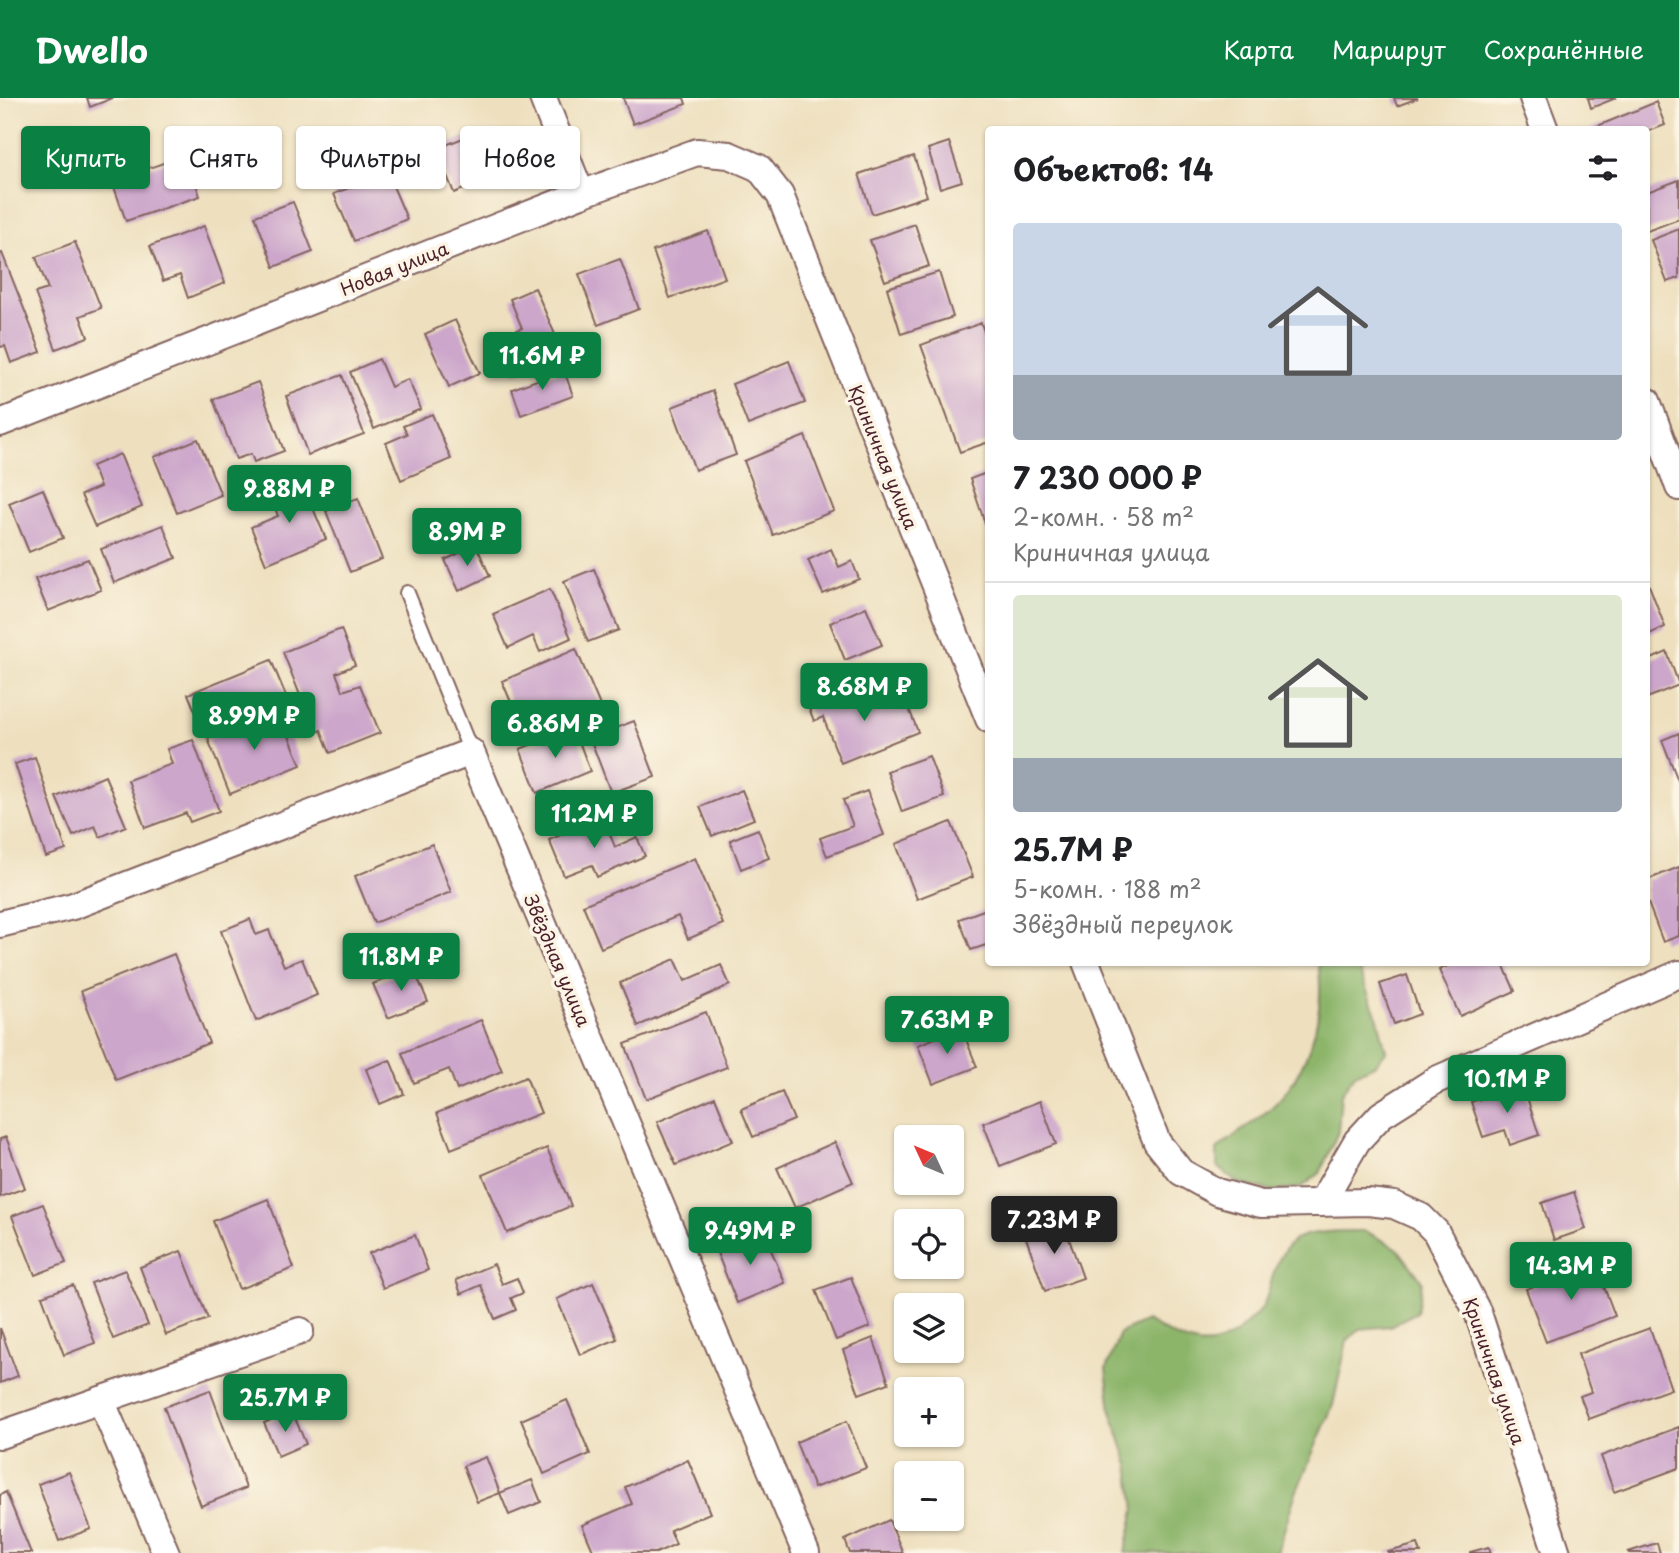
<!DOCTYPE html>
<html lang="ru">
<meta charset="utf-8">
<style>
body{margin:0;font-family:"Playpen Sans",sans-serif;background:#f2f2f2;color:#202124;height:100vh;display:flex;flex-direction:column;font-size:26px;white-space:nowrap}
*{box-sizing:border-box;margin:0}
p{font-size:23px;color:#757577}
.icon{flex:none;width:38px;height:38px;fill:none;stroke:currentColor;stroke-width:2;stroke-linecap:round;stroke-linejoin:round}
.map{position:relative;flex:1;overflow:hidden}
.side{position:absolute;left:985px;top:28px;width:665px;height:840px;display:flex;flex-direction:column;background:#fff;border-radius:7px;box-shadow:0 2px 5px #0004}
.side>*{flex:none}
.hud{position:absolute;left:21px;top:28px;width:665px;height:63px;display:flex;gap:14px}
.needle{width:46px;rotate:314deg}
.buttons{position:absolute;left:894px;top:1027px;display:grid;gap:14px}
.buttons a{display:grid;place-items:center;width:70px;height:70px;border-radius:7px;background:#fff;box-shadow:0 2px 5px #0004;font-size:35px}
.price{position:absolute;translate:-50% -60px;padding:0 16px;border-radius:7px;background:#0b8043;color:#fff;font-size:23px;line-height:46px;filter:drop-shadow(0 2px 4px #0008)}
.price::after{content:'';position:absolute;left:50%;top:42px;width:21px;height:16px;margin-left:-10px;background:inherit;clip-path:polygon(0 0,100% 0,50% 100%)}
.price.active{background:#222;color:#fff}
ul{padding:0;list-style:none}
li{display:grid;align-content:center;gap:14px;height:371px;padding:0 28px}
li+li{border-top:2px solid #e0e0e0}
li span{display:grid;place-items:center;height:217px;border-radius:7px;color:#555}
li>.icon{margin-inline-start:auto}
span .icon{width:126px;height:126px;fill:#fffc;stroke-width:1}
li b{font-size:30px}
h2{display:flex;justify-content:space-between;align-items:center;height:84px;padding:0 28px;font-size:30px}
.chip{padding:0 24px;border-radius:7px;background:#fff;box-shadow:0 2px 5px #0004;font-size:24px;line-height:63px}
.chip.active{background:#0b8043;color:#fff}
header{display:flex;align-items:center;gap:42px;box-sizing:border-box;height:98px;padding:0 35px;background:#0b8043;color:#fff}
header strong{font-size:33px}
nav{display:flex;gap:38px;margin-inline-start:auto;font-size:24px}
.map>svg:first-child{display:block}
.forest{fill:#8cb56b;stroke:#6b6a4b;stroke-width:2}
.building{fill:#cca6cb}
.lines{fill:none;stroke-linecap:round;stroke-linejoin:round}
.lane-casing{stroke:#83635f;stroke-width:18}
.street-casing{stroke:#83635f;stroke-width:30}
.lane{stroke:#fff;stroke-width:14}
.street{stroke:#fff;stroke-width:26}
.labels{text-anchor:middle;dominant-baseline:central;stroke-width:7;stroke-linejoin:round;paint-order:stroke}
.street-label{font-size:18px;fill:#4a1f2b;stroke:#fcf5e5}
</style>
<header>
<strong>Dwello</strong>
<nav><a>Карта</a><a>Маршрут</a><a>Сохранённые</a></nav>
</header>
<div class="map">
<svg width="1679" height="1455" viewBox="0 0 1679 1455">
<rect width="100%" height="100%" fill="#fcf5e5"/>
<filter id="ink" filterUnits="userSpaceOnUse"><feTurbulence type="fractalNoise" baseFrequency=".0143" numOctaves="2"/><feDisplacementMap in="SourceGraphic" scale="14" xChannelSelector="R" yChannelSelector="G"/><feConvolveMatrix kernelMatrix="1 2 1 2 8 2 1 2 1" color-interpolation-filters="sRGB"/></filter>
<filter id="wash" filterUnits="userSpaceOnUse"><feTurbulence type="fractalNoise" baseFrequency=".00686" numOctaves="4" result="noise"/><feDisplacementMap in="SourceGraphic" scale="28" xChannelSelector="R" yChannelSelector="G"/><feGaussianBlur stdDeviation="1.57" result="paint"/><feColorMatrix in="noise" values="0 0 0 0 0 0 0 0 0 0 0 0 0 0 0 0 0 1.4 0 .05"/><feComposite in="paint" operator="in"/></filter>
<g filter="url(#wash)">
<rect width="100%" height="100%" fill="#eee0bf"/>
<g class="forest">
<path d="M1318,865H1356L1378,921L1386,953L1376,966L1355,976L1341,996L1338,1034L1320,1075L1302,1089L1274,1093L1238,1085L1217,1068V1052C1231,1039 1246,1030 1260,1019C1306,985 1327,919 1318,865Z"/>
<path d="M1365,1133L1397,1150L1422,1183L1417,1214L1390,1228L1359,1231L1347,1243L1333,1307L1295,1397L1277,1455H1125L1135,1412L1129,1367L1111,1313L1106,1271L1120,1235L1146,1223C1184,1244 1211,1262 1246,1226C1252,1220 1261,1214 1264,1206C1273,1184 1273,1162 1292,1144C1304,1132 1348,1133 1365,1133Z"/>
</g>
<g id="blocks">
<g class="building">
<polygon points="87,0 113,0 90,9"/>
<polygon points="623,0 684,0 686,6 633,26"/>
<polygon points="1394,0 1418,0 1397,8"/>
<polygon points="1588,0 1616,0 1591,10"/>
<polygon points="1656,4 1665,27 1647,34 1647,32 1588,32"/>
<polygon points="470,37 488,81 454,95 436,51"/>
<polygon points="949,44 962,83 940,90 928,51"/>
<polygon points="186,57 200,98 126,123 112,83"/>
<polygon points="914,58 927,98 872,116 859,76"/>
<polygon points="387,74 407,121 354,143 334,96"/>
<polygon points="1679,82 1679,121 1647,133 1647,94"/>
<polygon points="293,104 313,154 274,169 255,118"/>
<polygon points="915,126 929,168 885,183 870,142"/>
<polygon points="204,128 225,185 188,200 180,177 163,183 150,148"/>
<polygon points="1679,131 1679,180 1667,184 1651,142"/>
<polygon points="708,133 725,180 670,200 653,153"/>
<polygon points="75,144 101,210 80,218 88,239 56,251 35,195 48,191 36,159"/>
<polygon points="2,155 41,254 11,265 5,248 0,249 0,156"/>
<polygon points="620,161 639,211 598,227 579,176"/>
<polygon points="939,174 953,219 901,236 887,190"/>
<polygon points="535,190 563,255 516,275 501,239 522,230 510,201"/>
<polygon points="455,222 480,275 449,289 425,236"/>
<polygon points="981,225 989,248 989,344 960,354 921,247"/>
<polygon points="379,261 391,289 408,281 421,311 374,331 350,274"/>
<polygon points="789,263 805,305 748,327 732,286"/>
<polygon points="564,272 573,298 521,317 512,291"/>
<polygon points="342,277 364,336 308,357 286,298"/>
<polygon points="258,284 284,353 254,364 251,356 236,361 213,301"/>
<polygon points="713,293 736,357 695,372 672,309"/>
<polygon points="432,316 451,361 401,382 386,345 407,336 403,328"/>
<polygon points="805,338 834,413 773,437 744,363"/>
<polygon points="198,341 221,397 177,415 154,359"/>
<polygon points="120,356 142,409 95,429 81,397 100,389 92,368"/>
<polygon points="989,374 989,434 988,434 970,381"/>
<polygon points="302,384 326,441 266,466 251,429 278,418 270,397"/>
<polygon points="43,391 63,440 29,454 9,405"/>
<polygon points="358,400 382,461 350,474 326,413"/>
<polygon points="163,427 176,460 114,485 101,451"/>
<polygon points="476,447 490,478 459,493 445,462"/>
<polygon points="831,451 839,469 852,463 859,481 823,496 808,462"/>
<polygon points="88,461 101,492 48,513 35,481"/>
<polygon points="594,471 619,532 588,544 564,483"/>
<polygon points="1649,487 1665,529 1647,537 1647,488"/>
<polygon points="550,491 571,540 540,554 533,538 508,550 493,516"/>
<polygon points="866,509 882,547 845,562 830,525"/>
<polygon points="341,531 355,567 336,575 343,593 360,587 380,635 330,655 321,632 315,635 283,554"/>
<polygon points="576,551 601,610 576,621 571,609 522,630 502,583"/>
<polygon points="1667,554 1679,587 1647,600 1647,563"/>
<polygon points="271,562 286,598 203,632 188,596"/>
<polygon points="849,593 853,605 881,593 886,606 904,598 918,634 841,665 823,619 814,623 809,610"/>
<polygon points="278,611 301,667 230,696 208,641"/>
<polygon points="634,623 655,679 611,695 590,640"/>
<polygon points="574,630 590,673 537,695 520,651"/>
<polygon points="1679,635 1679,685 1662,642"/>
<polygon points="193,642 219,713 190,724 186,715 145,730 128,682 172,666 167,651"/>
<polygon points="929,658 944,699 902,714 887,673"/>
<polygon points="35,659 66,752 46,759 15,666"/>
<polygon points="105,678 126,728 100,739 95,728 73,738 56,699"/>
<polygon points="742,692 754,721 712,738 700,709"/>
<polygon points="867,693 884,737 827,758 820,740 853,728 843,702"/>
<polygon points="603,719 615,749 637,739 645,758 597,779 592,767 564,778 549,742"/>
<polygon points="951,724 973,779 917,801 896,746"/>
<polygon points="758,731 769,760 741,771 730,742"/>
<polygon points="432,746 451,794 374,825 355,778"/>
<polygon points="695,760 723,826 688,841 678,818 601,850 583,807"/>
<polygon points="1679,769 1679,838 1663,844 1647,802 1647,782"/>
<polygon points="989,810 989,846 971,852 959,821"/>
<polygon points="250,821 256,837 269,832 284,868 302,861 317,897 256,923 221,833"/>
<polygon points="174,856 209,945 116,982 81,893"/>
<polygon points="675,861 685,883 721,867 730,887 638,928 620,885"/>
<polygon points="1456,864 1502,864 1515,893 1460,918 1439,872"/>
<polygon points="413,869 428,904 388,920 373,886"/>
<polygon points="1407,877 1420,916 1394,926 1380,886"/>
<polygon points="706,914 727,969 646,1001 625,946"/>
<polygon points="481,922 502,973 457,992 449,971 414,985 402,955"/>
<polygon points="961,929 977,969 933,986 918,947"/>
<polygon points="390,962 404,996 380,1006 366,971"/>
<polygon points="526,979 541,1015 451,1051 437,1015"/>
<polygon points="1523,987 1539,1037 1510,1047 1505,1032 1483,1039 1471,1004"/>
<polygon points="782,994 794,1022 753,1039 741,1011"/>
<polygon points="715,999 733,1043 676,1067 657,1024"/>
<polygon points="1040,1003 1056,1046 1000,1068 983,1025"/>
<polygon points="6,1039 25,1090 0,1099 0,1041"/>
<polygon points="835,1044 853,1084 795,1110 777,1070"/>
<polygon points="547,1050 571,1108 507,1135 483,1077"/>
<polygon points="1574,1094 1586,1131 1554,1142 1542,1105"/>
<polygon points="268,1101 294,1170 239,1191 213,1123"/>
<polygon points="43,1106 66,1165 35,1177 12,1118"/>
<polygon points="1063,1124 1083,1180 1045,1193 1025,1137"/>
<polygon points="763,1133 785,1185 737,1205 716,1152"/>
<polygon points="415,1137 428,1172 383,1190 369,1155"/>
<polygon points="181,1153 208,1221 166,1237 140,1169"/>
<polygon points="1595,1165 1615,1218 1546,1244 1526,1191"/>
<polygon points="494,1166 502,1186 517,1180 523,1195 511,1200 516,1212 495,1221 481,1187 461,1196 456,1182"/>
<polygon points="125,1172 148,1227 113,1241 91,1185"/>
<polygon points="851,1179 870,1229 836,1242 816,1192"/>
<polygon points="593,1185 617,1241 580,1257 557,1201"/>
<polygon points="73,1187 95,1245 64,1257 42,1198"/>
<polygon points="0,1230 18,1278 0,1285"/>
<polygon points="1650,1230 1671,1291 1589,1321 1580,1298 1591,1294 1578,1256"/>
<polygon points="873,1240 889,1285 859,1296 843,1252"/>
<polygon points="210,1292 246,1390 201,1408 164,1309"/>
<polygon points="567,1302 590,1356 544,1376 521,1322"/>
<polygon points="292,1313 306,1346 278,1358 264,1325"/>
<polygon points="847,1323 866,1370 814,1390 796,1344"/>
<polygon points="1679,1329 1679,1370 1614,1394 1601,1358"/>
<polygon points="486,1359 500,1395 532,1382 541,1404 509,1417 500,1395 477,1404 463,1368"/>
<polygon points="688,1362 710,1415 670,1432 676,1446 656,1455 594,1455 582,1427 632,1406 625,1389"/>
<polygon points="69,1374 91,1431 59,1443 38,1386"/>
<polygon points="6,1394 31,1455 0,1455 0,1397"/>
<polygon points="889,1422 903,1455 850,1455 845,1442"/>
<polygon points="1657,1445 1660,1455 1629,1455 1628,1454"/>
<polygon points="1418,1446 1421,1455 1388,1455 1388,1454"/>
<polygon points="1489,1449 1491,1455 1470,1455 1470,1454"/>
</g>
</g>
</g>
<g filter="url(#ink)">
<use href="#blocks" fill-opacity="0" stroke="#83635f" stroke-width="2"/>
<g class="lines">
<defs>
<polyline id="lane" points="407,495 471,654"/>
<g id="street">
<polyline points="543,0 581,96"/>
<polyline points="1533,0 1545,32"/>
<polyline points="1647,303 1679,389"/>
<polyline points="0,325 581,96 697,54 729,57 759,70 780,97 989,621"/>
<polyline points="0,826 73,808 471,654 806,1455"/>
<polyline points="1086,864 1157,1044 1181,1074 1217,1094 1261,1106 1368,1104 1394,1107 1421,1119 1436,1134 1478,1215 1557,1455"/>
<polyline points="1321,1105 1357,1043 1381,1017 1436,982 1679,876"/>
<polyline points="101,1302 166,1455"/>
<polyline points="0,1337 300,1233"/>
</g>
</defs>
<use href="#lane" class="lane-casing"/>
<use href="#street" class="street-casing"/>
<use href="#lane" class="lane"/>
<use href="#street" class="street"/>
</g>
</g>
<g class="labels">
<g class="street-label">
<text transform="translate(394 170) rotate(-22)">Новая улица</text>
<text transform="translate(884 359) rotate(68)">Криничная улица</text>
<text transform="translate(558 862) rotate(67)">Звёздная улица</text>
<text transform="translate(1495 1273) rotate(71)">Криничная улица</text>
</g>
</g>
</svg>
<div class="buttons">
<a><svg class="needle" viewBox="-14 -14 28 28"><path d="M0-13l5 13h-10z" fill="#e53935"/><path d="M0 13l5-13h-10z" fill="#757577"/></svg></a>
<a><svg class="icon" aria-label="locate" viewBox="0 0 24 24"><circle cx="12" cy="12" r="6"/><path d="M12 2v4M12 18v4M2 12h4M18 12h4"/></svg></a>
<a><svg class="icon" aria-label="layers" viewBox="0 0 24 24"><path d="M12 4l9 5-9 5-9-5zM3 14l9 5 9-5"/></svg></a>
<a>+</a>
<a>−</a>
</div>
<b class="price" style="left:542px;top:294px">11.6M ₽</b>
<b class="price" style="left:289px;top:427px">9.88M ₽</b>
<b class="price" style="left:467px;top:470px">8.9M ₽</b>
<b class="price" style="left:864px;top:625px">8.68M ₽</b>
<b class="price" style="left:254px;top:654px">8.99M ₽</b>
<b class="price" style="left:555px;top:662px">6.86M ₽</b>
<b class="price" style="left:594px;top:752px">11.2M ₽</b>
<b class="price" style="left:401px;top:895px">11.8M ₽</b>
<b class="price" style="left:947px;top:958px">7.63M ₽</b>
<b class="price" style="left:1507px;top:1017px">10.1M ₽</b>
<b class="price active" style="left:1054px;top:1158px">7.23M ₽</b>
<b class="price" style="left:750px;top:1169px">9.49M ₽</b>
<b class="price" style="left:1571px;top:1204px">14.3M ₽</b>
<b class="price" style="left:285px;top:1336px">25.7M ₽</b>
<div class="hud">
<a class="chip active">Купить</a>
<a class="chip">Снять</a>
<a class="chip">Фильтры</a>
<a class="chip">Новое</a>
</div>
<section class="side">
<h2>Объектов: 14<svg class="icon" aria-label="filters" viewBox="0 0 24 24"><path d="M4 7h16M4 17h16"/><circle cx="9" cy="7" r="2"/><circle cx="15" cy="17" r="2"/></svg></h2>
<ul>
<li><span style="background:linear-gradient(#c9d6e8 70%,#9aa5b1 0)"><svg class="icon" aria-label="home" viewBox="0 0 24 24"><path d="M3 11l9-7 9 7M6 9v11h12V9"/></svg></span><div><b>7 230 000 ₽</b><p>2-комн. · 58 m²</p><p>Криничная улица</p></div></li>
<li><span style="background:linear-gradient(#dfe7d0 75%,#9aa5b1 0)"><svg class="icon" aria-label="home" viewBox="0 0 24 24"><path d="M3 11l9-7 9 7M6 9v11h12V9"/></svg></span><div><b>25.7M ₽</b><p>5-комн. · 188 m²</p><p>Звёздный переулок</p></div></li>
</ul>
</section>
</div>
